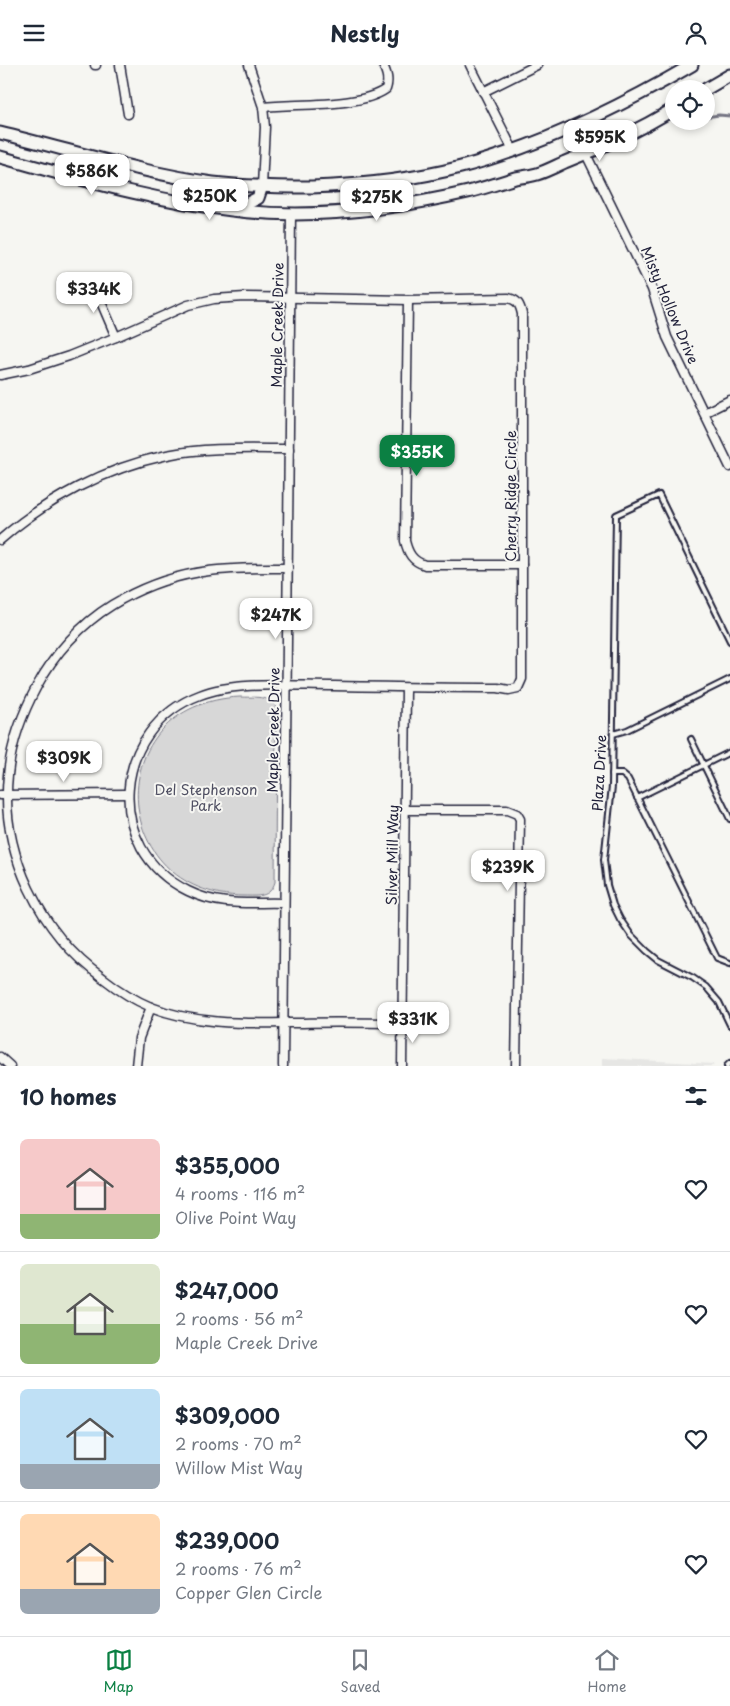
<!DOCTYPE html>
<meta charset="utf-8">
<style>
body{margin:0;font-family:"Playpen Sans",sans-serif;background:#f6f6f7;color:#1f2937;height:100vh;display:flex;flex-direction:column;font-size:19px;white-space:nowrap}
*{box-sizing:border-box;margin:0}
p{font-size:16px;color:#747a83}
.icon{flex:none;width:28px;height:28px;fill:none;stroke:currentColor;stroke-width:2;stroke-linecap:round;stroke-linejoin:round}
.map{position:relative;height:1001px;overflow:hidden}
.side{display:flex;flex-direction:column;background:#fff;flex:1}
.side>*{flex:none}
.fabs{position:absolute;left:665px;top:15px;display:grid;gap:10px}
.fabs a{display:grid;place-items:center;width:50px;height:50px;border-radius:50%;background:#fff;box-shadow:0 2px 8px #0003;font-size:25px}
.price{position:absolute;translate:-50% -42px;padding:0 11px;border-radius:10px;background:#fff;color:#222;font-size:16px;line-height:32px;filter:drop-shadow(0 1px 2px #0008)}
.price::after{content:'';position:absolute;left:50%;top:30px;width:15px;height:11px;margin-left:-8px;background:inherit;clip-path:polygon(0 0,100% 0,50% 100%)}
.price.active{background:#0b8043;color:#fff}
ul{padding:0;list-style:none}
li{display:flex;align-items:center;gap:15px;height:125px;padding:0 20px}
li+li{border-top:1px solid #e0e1e3}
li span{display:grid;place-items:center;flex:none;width:140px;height:100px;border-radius:8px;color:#555}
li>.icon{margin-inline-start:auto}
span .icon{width:60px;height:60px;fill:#fffc;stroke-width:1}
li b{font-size:21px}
h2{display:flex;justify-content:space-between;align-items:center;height:60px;padding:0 20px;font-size:21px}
header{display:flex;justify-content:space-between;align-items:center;height:65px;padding:0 20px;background:#fff;font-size:22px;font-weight:700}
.tabs{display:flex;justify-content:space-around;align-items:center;height:70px;border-top:1px solid #e0e1e3;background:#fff;font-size:14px;color:#747a83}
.tabs a{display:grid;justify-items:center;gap:2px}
.tabs .active{color:#0b8043}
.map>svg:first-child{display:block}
.built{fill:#e6e6e4}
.green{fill:#d7d7d7;stroke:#7c7c89}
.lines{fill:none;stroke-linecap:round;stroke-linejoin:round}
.stream{stroke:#757583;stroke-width:3}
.service-casing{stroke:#22223b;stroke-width:8}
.minor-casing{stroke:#22223b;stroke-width:11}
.secondary-casing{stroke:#22223b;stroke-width:15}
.service{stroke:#f6f6f2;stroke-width:4}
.minor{stroke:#f6f6f2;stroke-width:8}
.secondary{stroke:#f6f6f2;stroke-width:11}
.labels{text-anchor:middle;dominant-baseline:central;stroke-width:4;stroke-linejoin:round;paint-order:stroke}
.street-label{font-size:14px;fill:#22223b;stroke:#f6f6f2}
.park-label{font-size:14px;fill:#4f4f62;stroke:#f6f6f2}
</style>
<header><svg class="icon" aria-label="menu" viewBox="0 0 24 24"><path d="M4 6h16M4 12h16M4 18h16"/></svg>Nestly<svg class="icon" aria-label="person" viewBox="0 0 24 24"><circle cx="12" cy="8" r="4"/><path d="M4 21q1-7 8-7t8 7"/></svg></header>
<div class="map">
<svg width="730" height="1001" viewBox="0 0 730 1001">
<rect width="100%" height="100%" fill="#f6f6f2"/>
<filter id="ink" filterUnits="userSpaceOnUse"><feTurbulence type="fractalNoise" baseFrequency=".02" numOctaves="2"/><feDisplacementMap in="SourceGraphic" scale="10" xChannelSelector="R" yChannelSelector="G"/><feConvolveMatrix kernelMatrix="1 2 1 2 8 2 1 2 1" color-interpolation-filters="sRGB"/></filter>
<g filter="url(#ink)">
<polygon class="built" points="602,993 603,993 714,999 713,1001 602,1001"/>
<path class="green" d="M240,632C252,633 271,629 276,643L275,817C270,833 258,831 244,831C107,830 98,638 240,632Z"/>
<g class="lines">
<polyline class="stream" points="706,52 719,50 730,51"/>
<defs>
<g id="service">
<polyline points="730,576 659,430 616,450 612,721 604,795 607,820 613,840 620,854 631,870 647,886 658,895 693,913 706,922 719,937 730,960"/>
<polyline points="613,669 627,665 730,614"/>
<polyline points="691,674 730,754"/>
<polyline points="612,709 622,709 628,714 717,893 730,898"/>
<polyline points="637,733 730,687"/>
<polyline points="727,1001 730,998"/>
</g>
<g id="minor">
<polyline points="95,0 96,0"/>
<polyline points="120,0 128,49"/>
<polyline points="249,0 263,42 265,62 262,121"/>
<polyline points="470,0 513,85"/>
<polyline points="483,27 537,0"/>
<path d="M263,42C297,38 359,43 386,24C389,15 387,9 383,0"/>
<polyline points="586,89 652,224 667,272 730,402"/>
<polyline points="92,216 116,272"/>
<path d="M408,235L405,476C408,488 412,496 425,500H522"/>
<path d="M0,310L29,304L69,291L116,272L188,240L214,234L245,232L408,235L508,233C518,235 520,240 522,249V614L518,623L509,625L498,623C442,623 387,622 331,621C293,621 235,616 200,630C112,663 102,784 188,826C220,842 250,837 284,838"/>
<polyline points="704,348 730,335"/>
<path d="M0,475C47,434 106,403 167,390C207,382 249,384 289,384"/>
<path d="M288,503C222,502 171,504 112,540C81,559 54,589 37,621C22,649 11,678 8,710C0,787 40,868 103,913C117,924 134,935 151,942C199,961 253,958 303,958C336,957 369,958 402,958"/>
<polyline points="0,730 127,729"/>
<polyline points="406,745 507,745 517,749 520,754 516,1001"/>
<polyline points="0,992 10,1001"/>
<polyline points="136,1001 139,973 151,942"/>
<polyline points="283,1001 291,149"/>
<polyline points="402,1001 406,623"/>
</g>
<g id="secondary">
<polyline points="706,24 730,10"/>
<path d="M0,68C71,85 141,108 213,118C246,122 279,122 312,122C362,120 412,115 461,102C542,81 620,42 692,0"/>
<path d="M0,92C77,113 153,136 232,145C310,155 391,145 468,127C484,123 499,118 515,113C522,112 530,111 537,109C547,106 556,101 565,97C603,82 639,65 674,44"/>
<polyline points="234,145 258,133 262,121"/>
</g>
</defs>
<use href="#service" class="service-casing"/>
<use href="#minor" class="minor-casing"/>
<use href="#secondary" class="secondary-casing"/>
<use href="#service" class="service"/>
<use href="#minor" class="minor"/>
<use href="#secondary" class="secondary"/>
</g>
</g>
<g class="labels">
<g class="street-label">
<text transform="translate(670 240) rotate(67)">Misty Hollow Drive</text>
<text transform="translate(277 260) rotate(-89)">Maple Creek Drive</text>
<text transform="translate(510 431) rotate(-90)">Cherry Ridge Circle</text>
<text transform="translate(273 665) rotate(-89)">Maple Creek Drive</text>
<text transform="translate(599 708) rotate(-87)">Plaza Drive</text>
<text transform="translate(392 790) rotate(-89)">Silver Mill Way</text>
</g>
<g class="park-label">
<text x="206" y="724">Del Stephenson<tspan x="206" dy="16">Park</tspan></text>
</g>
</g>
</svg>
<div class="fabs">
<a><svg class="icon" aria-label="locate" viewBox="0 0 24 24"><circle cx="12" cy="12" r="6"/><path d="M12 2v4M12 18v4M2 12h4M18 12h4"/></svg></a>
</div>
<b class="price" style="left:600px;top:97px">$595K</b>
<b class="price" style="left:92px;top:131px">$586K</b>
<b class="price" style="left:210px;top:156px">$250K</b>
<b class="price" style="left:377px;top:157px">$275K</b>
<b class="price" style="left:94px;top:249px">$334K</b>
<b class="price active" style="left:417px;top:412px">$355K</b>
<b class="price" style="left:276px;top:575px">$247K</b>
<b class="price" style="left:64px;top:718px">$309K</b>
<b class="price" style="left:508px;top:827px">$239K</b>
<b class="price" style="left:413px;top:979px">$331K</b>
</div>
<section class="side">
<h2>10 homes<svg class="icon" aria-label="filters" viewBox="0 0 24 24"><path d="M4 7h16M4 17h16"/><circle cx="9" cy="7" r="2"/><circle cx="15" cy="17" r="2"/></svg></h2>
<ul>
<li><span style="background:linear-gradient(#f6c9c9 75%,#8fb573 0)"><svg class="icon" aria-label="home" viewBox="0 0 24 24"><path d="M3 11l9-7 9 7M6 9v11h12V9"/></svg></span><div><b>$355,000</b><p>4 rooms · 116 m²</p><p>Olive Point Way</p></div><svg class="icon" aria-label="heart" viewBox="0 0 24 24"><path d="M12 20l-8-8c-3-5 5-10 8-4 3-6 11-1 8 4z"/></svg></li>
<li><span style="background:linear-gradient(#dfe7d0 60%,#8fb573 0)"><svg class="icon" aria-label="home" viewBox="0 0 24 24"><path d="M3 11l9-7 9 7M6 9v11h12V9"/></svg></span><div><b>$247,000</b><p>2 rooms · 56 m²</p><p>Maple Creek Drive</p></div><svg class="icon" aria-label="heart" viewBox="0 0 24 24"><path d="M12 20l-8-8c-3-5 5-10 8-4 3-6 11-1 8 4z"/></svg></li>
<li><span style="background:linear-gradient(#bfe0f5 75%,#9aa5b1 0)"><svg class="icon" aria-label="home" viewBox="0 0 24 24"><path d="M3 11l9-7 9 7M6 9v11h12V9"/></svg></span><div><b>$309,000</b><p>2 rooms · 70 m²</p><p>Willow Mist Way</p></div><svg class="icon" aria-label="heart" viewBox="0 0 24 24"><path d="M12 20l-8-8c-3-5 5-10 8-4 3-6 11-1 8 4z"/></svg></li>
<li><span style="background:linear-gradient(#ffd9b3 75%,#9aa5b1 0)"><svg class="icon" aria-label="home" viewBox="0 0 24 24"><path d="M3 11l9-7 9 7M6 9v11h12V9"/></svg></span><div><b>$239,000</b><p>2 rooms · 76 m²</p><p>Copper Glen Circle</p></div><svg class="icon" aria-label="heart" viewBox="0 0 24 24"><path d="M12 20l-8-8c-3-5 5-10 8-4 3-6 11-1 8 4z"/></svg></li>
</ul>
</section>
<nav class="tabs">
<a class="active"><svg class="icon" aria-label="map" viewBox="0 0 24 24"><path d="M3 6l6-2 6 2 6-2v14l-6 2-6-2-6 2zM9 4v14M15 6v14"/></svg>Map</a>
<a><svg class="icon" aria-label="saved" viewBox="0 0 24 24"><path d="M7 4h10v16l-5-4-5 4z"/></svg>Saved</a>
<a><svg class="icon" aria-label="home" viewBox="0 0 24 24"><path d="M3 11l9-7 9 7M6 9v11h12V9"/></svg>Home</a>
</nav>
